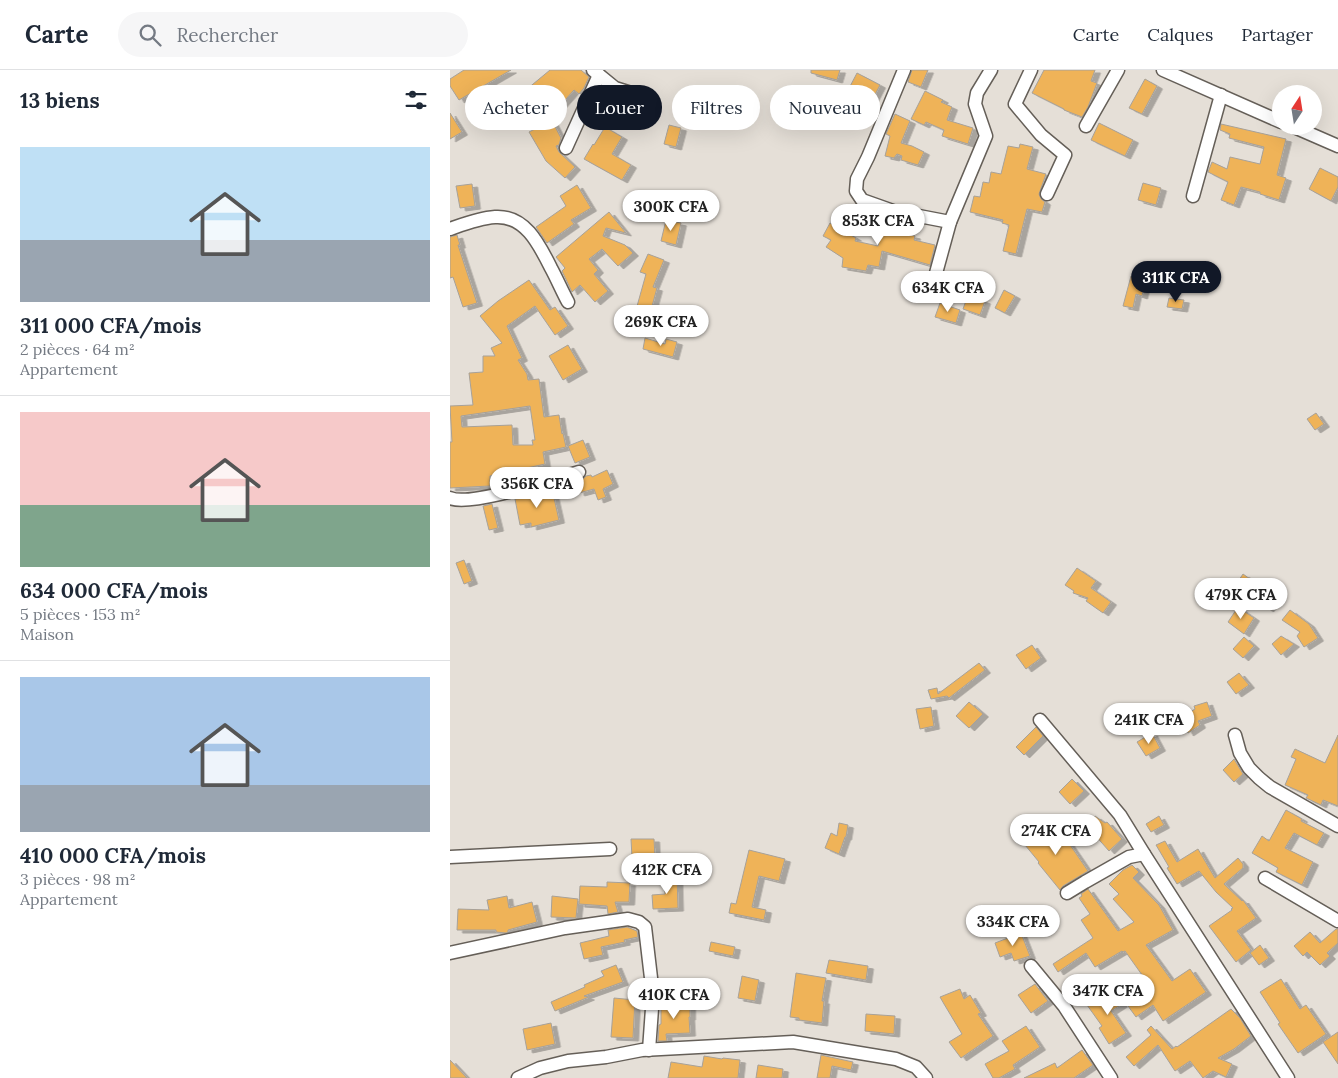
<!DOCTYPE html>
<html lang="fr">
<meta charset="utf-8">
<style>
body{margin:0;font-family:Lora,serif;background:#f6f6f7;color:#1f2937;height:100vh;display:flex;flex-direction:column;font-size:19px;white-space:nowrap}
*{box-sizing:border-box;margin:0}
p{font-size:16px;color:#747a83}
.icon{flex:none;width:28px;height:28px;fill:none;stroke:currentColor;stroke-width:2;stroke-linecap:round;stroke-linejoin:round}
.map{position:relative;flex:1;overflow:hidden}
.details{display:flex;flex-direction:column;background:#fff;width:450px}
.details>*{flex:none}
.hud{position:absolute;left:15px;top:15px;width:475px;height:45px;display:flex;gap:10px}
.needle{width:32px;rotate:12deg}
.controls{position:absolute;left:822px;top:15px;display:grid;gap:10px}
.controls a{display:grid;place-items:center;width:50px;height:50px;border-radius:50%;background:#fff;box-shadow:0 5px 20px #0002;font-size:25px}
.price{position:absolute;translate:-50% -42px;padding:0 11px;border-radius:18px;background:#fff;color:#222;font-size:16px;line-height:32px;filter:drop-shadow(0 1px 2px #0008)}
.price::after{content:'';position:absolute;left:50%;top:30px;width:15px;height:11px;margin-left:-8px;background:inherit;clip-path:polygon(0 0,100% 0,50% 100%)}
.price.active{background:#111827;color:#fff}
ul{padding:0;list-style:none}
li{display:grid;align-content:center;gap:10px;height:265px;padding:0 20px}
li+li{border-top:1px solid #e0e1e3}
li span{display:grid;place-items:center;height:155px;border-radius:0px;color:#555}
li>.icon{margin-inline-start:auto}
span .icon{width:90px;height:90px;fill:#fffc;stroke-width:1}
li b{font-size:21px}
h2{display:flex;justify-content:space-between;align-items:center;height:60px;padding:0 20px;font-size:21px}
.chip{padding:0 18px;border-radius:22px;background:#fff;box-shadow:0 5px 20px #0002;font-size:18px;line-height:45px}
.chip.active{background:#111827;color:#fff}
header{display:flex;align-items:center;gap:30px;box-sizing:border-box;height:70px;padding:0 25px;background:#fff;border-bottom:1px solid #e0e1e3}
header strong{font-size:24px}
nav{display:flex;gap:28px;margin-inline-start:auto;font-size:18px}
.search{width:350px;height:45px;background:#f6f6f7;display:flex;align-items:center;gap:12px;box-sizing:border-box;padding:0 18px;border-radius:28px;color:#747a83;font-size:19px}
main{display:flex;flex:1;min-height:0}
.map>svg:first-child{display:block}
.building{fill:#efb358;stroke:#a7a199;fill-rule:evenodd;filter:url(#shadow)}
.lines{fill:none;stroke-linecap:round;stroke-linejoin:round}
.minor-casing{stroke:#655f58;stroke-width:15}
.minor{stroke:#fff;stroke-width:12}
</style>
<header>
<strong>Carte</strong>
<div class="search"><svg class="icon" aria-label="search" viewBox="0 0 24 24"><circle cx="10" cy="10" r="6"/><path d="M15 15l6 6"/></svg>Rechercher</div>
<nav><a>Carte</a><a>Calques</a><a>Partager</a></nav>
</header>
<main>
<section class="details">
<h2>13 biens<svg class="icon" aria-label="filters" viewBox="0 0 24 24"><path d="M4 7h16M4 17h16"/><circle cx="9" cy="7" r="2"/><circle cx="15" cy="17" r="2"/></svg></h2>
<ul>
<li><span style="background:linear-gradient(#bfe0f5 60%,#9aa5b1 0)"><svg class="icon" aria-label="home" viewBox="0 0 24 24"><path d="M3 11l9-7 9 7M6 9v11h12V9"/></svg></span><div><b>311 000 CFA/mois</b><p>2 pièces · 64 m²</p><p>Appartement</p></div></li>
<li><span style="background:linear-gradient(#f6c9c9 60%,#7fa58c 0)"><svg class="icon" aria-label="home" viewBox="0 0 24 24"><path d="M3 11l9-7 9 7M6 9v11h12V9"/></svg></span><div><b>634 000 CFA/mois</b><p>5 pièces · 153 m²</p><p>Maison</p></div></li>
<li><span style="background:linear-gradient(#a9c7e8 70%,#9aa5b1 0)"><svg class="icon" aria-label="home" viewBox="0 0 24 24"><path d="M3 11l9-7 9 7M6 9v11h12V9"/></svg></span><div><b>410 000 CFA/mois</b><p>3 pièces · 98 m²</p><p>Appartement</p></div></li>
</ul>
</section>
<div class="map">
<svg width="888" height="1008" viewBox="0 0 888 1008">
<defs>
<filter id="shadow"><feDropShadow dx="5.5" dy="3" stdDeviation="0" flood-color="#0004"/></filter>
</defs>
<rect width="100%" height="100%" fill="#e5dfd7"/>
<g class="building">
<polygon points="14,0 61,0 9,30 0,16 0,9"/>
<polygon points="100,0 131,0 139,7 134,18 129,24 124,20 100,47 111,68 109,75 106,76 109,82 125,97 115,108 96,91 79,62 85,59 66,42 59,34"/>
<polygon points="361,0 390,0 387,10 361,3"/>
<polygon points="462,0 478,0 471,17 458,12"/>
<polygon points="594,0 645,0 641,11 647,13 638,37 632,47 614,40 614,39 582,23"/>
<polygon points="407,3 430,15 418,38 395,26"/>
<polygon points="695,9 707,16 692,44 679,38"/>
<polygon points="475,21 493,30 491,32 502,37 497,50 523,58 518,74 492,66 494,60 476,52 474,55 461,49"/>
<polygon points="174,29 189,34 183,48 169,42"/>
<polygon points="0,43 12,62 0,69"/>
<polygon points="445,44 460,51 451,73 462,76 474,82 468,95 451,90 452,86 447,84 444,88 435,86 440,66 436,64"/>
<polygon points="649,53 683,70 675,86 641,70"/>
<polygon points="771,54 836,69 827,105 836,108 829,130 810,124 810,122 791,117 784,135 771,130 778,112 758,102 762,92 777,99 780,87 810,94 814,77 779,68 780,64 770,60"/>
<polygon points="219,55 231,58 226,77 214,74"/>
<polygon points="155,57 172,67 162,84 181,95 172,110 134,89 143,74 144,75"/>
<polygon points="570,74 583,77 577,99 596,104 589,124 591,129 595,132 592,142 577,139 566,184 553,181 559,155 552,153 553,150 520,142 524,126 530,127 533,112 539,113 541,102 551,104 558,76 569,78"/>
<polygon points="870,98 888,107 888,117 881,131 859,119"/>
<polygon points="693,113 711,118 706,135 688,130"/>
<polygon points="22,114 25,136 10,138 6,116"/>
<polygon points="127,115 141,138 121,150 124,154 97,173 86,157 116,136 110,126"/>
<polygon points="159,142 176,163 156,158 153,166 175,175 183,183 168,196 152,179 139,189 148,200 144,204 158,221 145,232 130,215 122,222 112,201 115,198 106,187"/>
<polygon points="436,147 459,152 456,164 465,166 464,170 485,175 480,195 432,181 429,197 418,195 416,201 392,197 393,188 376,177 381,170 373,166 380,153 406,168 405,171 428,176"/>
<polygon points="216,150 231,153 226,175 211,171"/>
<polygon points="7,165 10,175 8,175 27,233 13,237 3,207 0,208 0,167"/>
<polygon points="198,184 214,190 203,217 207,218 198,251 184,247 196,204 190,202"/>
<polygon points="681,206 696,210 692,226 686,224 683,238 673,236"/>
<path d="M79,210L100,240L105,237L118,256L105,265L85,236L57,256L72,288L68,290L77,304L78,310L89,309L94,347L109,345L112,364L113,363L116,377L93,382L95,394L40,406V416L0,418V372H2L0,336L23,335L19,303L33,302V286H45L41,278L52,273L30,246L48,231ZM80,336L85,370H82L83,375H63L62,355L12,357L11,346Z"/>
<polygon points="554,220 565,226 555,243 545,238"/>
<polygon points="518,225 535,231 530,245 513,239"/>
<polygon points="719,228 734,230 732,239 717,237"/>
<polygon points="490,233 510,240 506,253 485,247"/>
<polygon points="195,268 215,274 216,269 227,272 223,287 193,279"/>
<polygon points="118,275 132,299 113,310 99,286"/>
<polygon points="866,343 874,354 865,360 857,349"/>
<polygon points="133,370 140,387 125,393 118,376"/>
<polygon points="157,400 163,414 153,419 156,427 148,430 144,419 129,423 126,411 132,410 136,406 141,405 142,407"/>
<polygon points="102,419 109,450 81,457 81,453 70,455 65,429 74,428 74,427"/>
<polygon points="42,434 48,458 39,460 33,436"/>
<polygon points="14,490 22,511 14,514 6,493"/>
<polygon points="627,498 646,511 641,518 661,532 653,543 636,531 638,528 623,523 624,521 615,515"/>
<polygon points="793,504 827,528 818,539 795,522 793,526 783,519"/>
<polygon points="788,537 804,548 794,564 778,552"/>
<polygon points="840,540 859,554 868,568 854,577 847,566 850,562 832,550"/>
<polygon points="831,566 844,574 831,585 822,574"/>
<polygon points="794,567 804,576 793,588 783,579"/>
<polygon points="582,575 591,588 576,599 566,585"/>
<polygon points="529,593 535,600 499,628 497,626 481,629 478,620 487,618 488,624"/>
<polygon points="789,603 799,615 786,624 777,612"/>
<polygon points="519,632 533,644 519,658 506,646"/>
<polygon points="757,632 762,646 748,651 750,655 738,663 730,648 745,639 744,636"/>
<polygon points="481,637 484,656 470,659 466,639"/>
<polygon points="586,657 593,666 574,685 566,677"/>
<polygon points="702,663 710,678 696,686 687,672"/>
<polygon points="888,665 888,736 873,730 871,735 856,728 858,725 835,715 846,689 841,687 845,679 875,693"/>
<polygon points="784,689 793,704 784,712 773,700"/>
<polygon points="622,709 634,721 620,734 609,722"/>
<polygon points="836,740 852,749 851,751 874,763 867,775 844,763 835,778 863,792 852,815 826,802 828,798 802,783 812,766 819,771"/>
<polygon points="645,746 655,753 657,752 672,769 659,781 644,764 648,760 639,753"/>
<polygon points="709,746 714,755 701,762 696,754"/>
<polygon points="604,751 616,765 614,766 638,801 613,816 610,820 588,793 589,792 575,775"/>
<polygon points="389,753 398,755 396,767 395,767 389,784 375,778 381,763 387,766"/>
<polygon points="181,769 204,769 205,787 182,788"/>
<polygon points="715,771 727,792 748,779 765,808 788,788 793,794 793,798 774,814 792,831 793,830 806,848 787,861 801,880 786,892 759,856 782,840 781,839 783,838 766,822 749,801 727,814 717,798 719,797 706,775"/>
<polygon points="299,780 335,789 329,811 309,806 302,837 316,840 314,850 279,843 281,833 286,834"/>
<polygon points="682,795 689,802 683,808 709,835 723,860 696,875 722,911 740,899 756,922 713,951 703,935 686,947 678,936 702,919 675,881 673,882 672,881 645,897 636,883 608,902 603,894 643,868 631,850 640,844 629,828 632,826 631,824 638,819 668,861 684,852 663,829 669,824 659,814 673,800"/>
<polygon points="227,805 228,838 203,839 202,825 215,824 213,806"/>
<polygon points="157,812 180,813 179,832 165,832 168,842 158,844 157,836 129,834 130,816 157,817"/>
<polygon points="57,826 59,838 82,832 87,852 58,860 58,862 56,863 46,862 46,860 7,860 8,839 39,840 37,830"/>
<polygon points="102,826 128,829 126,848 101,847"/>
<polygon points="177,857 187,861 188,867 174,870 175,872 151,877 153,885 134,889 130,873 159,866 158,860"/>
<polygon points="886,859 888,859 888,873 877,883 880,886 870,895 857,882 853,886 844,876 860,862 870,873"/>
<polygon points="571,863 580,886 564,891 561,883 550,887 545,873"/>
<polygon points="261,872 285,877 283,886 259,881"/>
<polygon points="810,875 819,888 809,895 800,883"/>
<polygon points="379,890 418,896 416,910 376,903"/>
<polygon points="166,895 173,912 134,926 139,927 105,941 101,932 135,917 134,915 154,906 151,901"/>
<polygon points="346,903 376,908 372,931 374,931 372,953 349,950 349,948 340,947"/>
<polygon points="292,906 309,910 305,931 288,928"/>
<polygon points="831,909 850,939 856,935 876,964 848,983 828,954 830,953 810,922"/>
<polygon points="585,914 598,931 581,943 568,925"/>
<polygon points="510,919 514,929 520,925 531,943 528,944 543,966 511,988 499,972 512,964 494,934 490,927"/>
<polygon points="661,919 672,934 661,941 676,963 659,974 649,958 652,956 637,935"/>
<polygon points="164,928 185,930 183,968 161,967"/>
<polygon points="211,934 240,934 240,947 239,947 240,963 216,964 217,971 208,971 209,955 211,954"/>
<polygon points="781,939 790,948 801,966 784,979 768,988 782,994 776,1007 763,1001 753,1008 740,991 725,1001 708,975 684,996 676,987 701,965 697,960 701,956 722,979 726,976 727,977"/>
<polygon points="416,944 445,946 444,964 415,961"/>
<polygon points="101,953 105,974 77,980 73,959"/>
<polygon points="576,956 590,977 563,995 565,999 549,1008 543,1008 535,994 559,981 552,971"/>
<polygon points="888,962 888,994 873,972"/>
<polygon points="632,980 643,995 624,1008 574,1008 605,993 607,998"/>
<polygon points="371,985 403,992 401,1000 382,996 380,1008 367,1008"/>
<polygon points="254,986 272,989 273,988 290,990 288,1008 218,1008 221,992 252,997"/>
<polygon points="0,990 17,1008 0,1008"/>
<polygon points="308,995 333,999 332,1008 306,1008"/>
</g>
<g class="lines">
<defs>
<g id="minor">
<polyline points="143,0 165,18 197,28"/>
<polyline points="454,0 418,87 407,109 406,121 412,130 443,141 500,152"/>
<polyline points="581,0 565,34 591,65 615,85 597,124"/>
<polyline points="713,0 831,52"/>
<polyline points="636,56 668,0"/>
<polyline points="842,56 888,76"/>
<polyline points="116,78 149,5"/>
<polyline points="743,126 771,25"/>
<path d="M0,159C14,154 29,148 45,147C75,145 89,174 101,198C107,209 112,221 118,232"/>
<polyline points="480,225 500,152 536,66 525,34 527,23 541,0"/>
<path d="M0,428C20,437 104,409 129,402"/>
<polyline points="590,650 670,745 694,784 838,1008"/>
<polyline points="785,665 790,683 799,698 809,708 820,717 888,756"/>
<polyline points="0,787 160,779"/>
<polyline points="815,808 888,851"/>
<polyline points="617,823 635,812 679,787 694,784"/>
<polyline points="0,883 115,858 178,849 189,852 195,857 203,925 199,980"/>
<polyline points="581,896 614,936 661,1008"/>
<polyline points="68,1008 90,998 118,991 156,987 192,980 343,972 446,989 466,997 476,1008"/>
</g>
</defs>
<use href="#minor" class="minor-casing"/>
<use href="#minor" class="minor"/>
</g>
</svg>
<div class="controls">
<a><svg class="needle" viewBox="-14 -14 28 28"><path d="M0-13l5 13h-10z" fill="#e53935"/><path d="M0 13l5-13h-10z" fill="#747a83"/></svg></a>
</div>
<b class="price" style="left:221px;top:162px">300K CFA</b>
<b class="price" style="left:428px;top:176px">853K CFA</b>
<b class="price active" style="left:726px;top:233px">311K CFA</b>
<b class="price" style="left:498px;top:243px">634K CFA</b>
<b class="price" style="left:211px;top:277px">269K CFA</b>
<b class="price" style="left:87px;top:439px">356K CFA</b>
<b class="price" style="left:791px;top:550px">479K CFA</b>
<b class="price" style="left:699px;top:675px">241K CFA</b>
<b class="price" style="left:606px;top:786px">274K CFA</b>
<b class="price" style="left:217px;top:825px">412K CFA</b>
<b class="price" style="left:563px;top:877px">334K CFA</b>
<b class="price" style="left:658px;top:946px">347K CFA</b>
<b class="price" style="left:224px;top:950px">410K CFA</b>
<div class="hud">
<a class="chip">Acheter</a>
<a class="chip active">Louer</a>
<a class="chip">Filtres</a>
<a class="chip">Nouveau</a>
</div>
</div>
</main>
